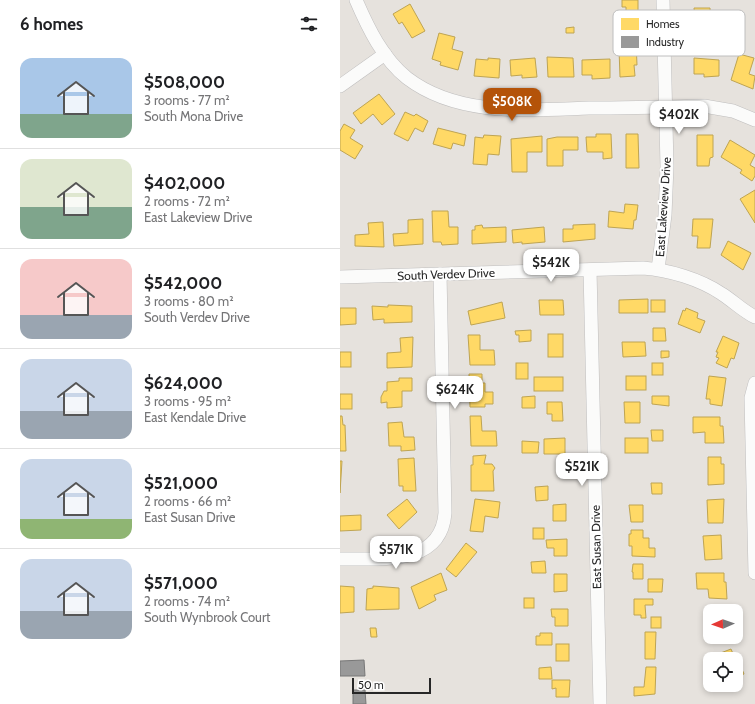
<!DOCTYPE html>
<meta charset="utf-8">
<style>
body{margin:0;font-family:Cabin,sans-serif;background:#f6f6f6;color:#202124;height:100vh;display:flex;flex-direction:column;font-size:15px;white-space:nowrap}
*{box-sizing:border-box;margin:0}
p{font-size:13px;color:#757577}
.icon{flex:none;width:22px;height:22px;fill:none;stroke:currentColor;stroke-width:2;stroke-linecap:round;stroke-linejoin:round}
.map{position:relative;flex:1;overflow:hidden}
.panel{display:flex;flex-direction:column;background:#fff;width:340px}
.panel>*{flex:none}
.needle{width:26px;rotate:268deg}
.buttons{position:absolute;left:363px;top:604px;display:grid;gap:8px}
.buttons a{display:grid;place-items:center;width:40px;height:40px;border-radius:8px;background:#fff;box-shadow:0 2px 6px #0003;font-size:20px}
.scale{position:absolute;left:12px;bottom:10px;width:79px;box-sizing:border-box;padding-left:4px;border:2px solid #272727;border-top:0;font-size:11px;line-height:14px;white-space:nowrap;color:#272727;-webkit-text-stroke:3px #fff;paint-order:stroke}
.price{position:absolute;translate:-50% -34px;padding:0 9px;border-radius:8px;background:#fff;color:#222;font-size:13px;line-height:26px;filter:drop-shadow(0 1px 2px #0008)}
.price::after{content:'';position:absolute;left:50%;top:24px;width:12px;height:9px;margin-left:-6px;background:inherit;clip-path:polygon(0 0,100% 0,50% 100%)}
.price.on{background:#b45309;color:#fff}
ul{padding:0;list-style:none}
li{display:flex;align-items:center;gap:12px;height:100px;padding:0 20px}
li+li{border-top:1px solid #e0e0e0}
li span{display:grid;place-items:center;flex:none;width:112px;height:80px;border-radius:12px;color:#555}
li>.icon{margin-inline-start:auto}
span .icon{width:48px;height:48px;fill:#fffc;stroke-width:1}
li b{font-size:17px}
h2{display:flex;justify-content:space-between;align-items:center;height:48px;padding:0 20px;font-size:17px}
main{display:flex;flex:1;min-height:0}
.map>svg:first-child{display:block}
.homes{fill:#ffd966;stroke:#bea453}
.industry{fill:#999;stroke:#777}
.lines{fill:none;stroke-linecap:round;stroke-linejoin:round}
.minor-casing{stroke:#bfbebe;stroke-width:14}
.minor{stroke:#fbfbfa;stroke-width:13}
.labels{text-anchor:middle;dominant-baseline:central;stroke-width:4;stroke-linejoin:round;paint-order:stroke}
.street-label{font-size:12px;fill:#272727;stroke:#fff}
.key{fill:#fff;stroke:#bebebe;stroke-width:1}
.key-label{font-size:11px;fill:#272727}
</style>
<main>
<section class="panel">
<h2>6 homes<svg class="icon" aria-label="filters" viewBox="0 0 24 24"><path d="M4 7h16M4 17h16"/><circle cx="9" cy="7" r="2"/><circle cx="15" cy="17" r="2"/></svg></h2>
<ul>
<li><span style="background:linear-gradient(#a9c7e8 70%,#7fa58c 0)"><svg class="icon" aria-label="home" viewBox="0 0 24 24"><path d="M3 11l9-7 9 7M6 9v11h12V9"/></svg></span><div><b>$508,000</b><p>3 rooms · 77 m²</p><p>South Mona Drive</p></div></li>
<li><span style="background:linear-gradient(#dfe7d0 60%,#7fa58c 0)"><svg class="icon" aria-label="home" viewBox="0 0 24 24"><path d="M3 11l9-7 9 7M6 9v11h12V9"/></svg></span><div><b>$402,000</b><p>2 rooms · 72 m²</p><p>East Lakeview Drive</p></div></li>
<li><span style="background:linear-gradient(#f6c9c9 70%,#9aa5b1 0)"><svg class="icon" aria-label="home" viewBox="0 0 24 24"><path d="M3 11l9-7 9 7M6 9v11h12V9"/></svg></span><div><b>$542,000</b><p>3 rooms · 80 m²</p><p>South Verdev Drive</p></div></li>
<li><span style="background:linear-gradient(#c9d6e8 65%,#9aa5b1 0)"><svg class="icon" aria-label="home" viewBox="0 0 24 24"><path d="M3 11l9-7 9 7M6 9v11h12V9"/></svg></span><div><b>$624,000</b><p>3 rooms · 95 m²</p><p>East Kendale Drive</p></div></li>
<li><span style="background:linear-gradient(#c9d6e8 75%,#8fb573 0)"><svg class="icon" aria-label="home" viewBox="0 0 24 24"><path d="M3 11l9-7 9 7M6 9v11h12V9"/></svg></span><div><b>$521,000</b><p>2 rooms · 66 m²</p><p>East Susan Drive</p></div></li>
<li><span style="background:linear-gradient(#c9d6e8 65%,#9aa5b1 0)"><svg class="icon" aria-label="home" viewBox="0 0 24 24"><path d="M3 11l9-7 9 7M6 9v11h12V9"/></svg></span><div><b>$571,000</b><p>2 rooms · 74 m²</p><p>South Wynbrook Court</p></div></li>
</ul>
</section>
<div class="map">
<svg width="415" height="704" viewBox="0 0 415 704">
<rect width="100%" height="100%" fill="#e6e2dd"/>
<g class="homes">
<polygon points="282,0 298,0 298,16 286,16 286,7 282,7"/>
<polygon points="70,4 85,31 72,38 62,22 59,24 53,14"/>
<polygon points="354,8 370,8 371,33 368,33 368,43 355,44 353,20 355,20"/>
<polygon points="234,27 234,33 226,33 226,28"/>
<polygon points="99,33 115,37 112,49 123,52 118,70 100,65 101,62 92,59"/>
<polygon points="296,42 297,65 294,65 295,76 280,77 279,49 284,49 284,43"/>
<polygon points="399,54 414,58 409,74 415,76 413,89 391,80"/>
<polygon points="207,57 233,58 234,77 208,77"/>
<polygon points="148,58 160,59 159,78 134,76 136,59 148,60"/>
<polygon points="195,58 197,77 182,78 182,75 171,76 170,60"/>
<polygon points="354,58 379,60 379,76 364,77 364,74 354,74"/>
<polygon points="270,59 270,78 252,79 252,75 242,75 242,60"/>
<polygon points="39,94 55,114 42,125 33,114 21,124 13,113"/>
<polygon points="65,112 74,116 76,114 88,121 83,132 75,128 68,141 54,134"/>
<polygon points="4,124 15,130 10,138 23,146 15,159 0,150 0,131"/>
<polygon points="98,128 126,135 124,146 113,143 111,149 93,144"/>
<polygon points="256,134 271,134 272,158 263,159 263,152 247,152 246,137 256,137"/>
<polygon points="286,134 298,134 299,168 286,168"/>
<polygon points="144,135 161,136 159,155 148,154 147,165 133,164 135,137 143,138"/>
<polygon points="357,135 373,135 373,157 370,158 369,166 357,166"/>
<polygon points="202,136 202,152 187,152 187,172 172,172 171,139"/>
<polygon points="217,137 238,137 238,150 223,150 223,166 207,166 207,139"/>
<polygon points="390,140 415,155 410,165 415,168 415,176 412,181 400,173 402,170 381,157"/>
<polygon points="415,190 415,223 400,199"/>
<polygon points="285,204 298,205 296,220 294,220 293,229 268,227 269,211 284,213"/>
<polygon points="92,211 108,211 109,227 118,227 118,244 102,245 101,242 93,242"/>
<polygon points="83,219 83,244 54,246 53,234 68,233 68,220"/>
<polygon points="353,219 373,219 370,248 357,248 358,236 352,236"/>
<polygon points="43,222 44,247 15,246 15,235 29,234 28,223"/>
<polygon points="255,224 255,239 223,242 223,229 233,229 233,225"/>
<polygon points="142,225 143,228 166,227 166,242 132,244 132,230 135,230 135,226"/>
<polygon points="204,227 205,242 182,244 182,242 173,243 172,230"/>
<polygon points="388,241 411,253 403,270 381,255"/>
<polygon points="308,299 308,313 279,313 279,300"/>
<polygon points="199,300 223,300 224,315 200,315"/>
<rect x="311" y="300" width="14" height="12"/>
<polygon points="162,302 165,318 131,325 128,311"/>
<polygon points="48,305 72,306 72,322 44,323 44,319 33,320 32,306 48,307"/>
<polygon points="0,308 16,308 16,324 0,325"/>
<polygon points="346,308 358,313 357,318 365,321 360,333 338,324 343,310 345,311"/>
<polygon points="313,328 325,328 326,341 313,341"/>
<polygon points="191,330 191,341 179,342 179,335 176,335 175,331"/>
<rect x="208" y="334" width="15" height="23"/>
<polygon points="128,335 140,335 140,350 154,350 155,365 130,365"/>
<polygon points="383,336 399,343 394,359 391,358 387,368 376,363 379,358 376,357 378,352 376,352"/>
<polygon points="73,337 72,367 47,368 47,353 61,352 60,338"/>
<polygon points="282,342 305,342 306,356 283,357"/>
<polygon points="321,351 329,351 329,357 321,358"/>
<rect x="0" y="352" width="11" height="15"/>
<rect x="176" y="363" width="12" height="16"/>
<rect x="312" y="363" width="11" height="12"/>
<polygon points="129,374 142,374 142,383 145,383 145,392 153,392 153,404 145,404 145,407 130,407"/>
<rect x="286" y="376" width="20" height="14"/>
<polygon points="369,376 386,378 382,406 370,404 370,399 366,399"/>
<rect x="194" y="377" width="29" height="14"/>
<polygon points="59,378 72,378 72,391 62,391 62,407 47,408 47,402 41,403 41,397 44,391 47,391 47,382 59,381"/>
<rect x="0" y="394" width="12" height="15"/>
<polygon points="312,396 329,396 329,406 312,404"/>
<polygon points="182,397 195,396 195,408 182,408"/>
<polygon points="207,402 222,402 223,421 212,421 212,414 207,414"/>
<polygon points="284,402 300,402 300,423 285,423"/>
<polygon points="0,416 2,416 3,425 5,425 6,451 0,451"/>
<polygon points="130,416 141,416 142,431 156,431 157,446 131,446"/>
<polygon points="353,417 380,417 380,426 383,426 384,443 365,443 365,432 353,433"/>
<polygon points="62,422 64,437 74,437 75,450 61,451 61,446 49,446 48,423"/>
<polygon points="311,430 323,430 323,441 312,441"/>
<polygon points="225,438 225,454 204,454 204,439"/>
<rect x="285" y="438" width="23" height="15"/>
<polygon points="182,441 199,442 198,453 182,453"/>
<polygon points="146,455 144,464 152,464 155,468 153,471 154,491 131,491 131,465 133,465 133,456"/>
<polygon points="368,457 381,457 381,464 384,464 384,484 368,485"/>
<polygon points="74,458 76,491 63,491 63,486 59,486 58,459"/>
<polygon points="0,461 2,461 0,493"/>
<polygon points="311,483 322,483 322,494 312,494"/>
<polygon points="208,486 208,500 196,501 195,487"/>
<polygon points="67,499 77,512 59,529 47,515"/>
<polygon points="135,499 160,502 158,518 145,516 143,532 130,531"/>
<polygon points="367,500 384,499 383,523 368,523"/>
<polygon points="226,504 226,521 213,521 213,505"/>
<polygon points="289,505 303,505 303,522 291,522"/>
<polygon points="21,515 21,530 0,531 0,516"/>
<rect x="193" y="528" width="11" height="11"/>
<polygon points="291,530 303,530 303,538 309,538 309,548 315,548 315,557 292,556 292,546 289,546 289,534 291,534"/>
<polygon points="381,535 382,559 365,560 363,536"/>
<polygon points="227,539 227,556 214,556 214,548 207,548 206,540"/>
<polygon points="126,543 137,552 116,577 106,569"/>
<polygon points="191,562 205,561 206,573 192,573"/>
<polygon points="293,564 303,564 303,579 293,579 293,572 292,572"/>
<polygon points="101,573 107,590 94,595 96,600 79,609 71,587"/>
<polygon points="356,573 384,573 384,582 386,582 387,599 369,598 368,589 357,589"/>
<polygon points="214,574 227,574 227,591 214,592"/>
<polygon points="308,579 323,579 322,592 308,592"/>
<polygon points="0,586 14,587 14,612 0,613"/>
<polygon points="33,586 59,588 59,609 26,610 27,589 33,588"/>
<rect x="184" y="598" width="10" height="10"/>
<polygon points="294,599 313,599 313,605 305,605 306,618 301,618 301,615 294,615"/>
<polygon points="384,608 384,611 370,611 370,630 368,610"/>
<polygon points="211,609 228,609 228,626 215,626 215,617 212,617"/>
<rect x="311" y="617" width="10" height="11"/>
<polygon points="30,628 36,628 37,637 31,637"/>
<polygon points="305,632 316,632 315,659 305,659"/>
<polygon points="200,633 212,633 212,645 196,645 196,636 200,636"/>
<rect x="216" y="644" width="13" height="17"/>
<polygon points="391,649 394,656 396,655 404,674 396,677 396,659 380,659 378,654"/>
<polygon points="211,667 212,679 199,679 199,668"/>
<polygon points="306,667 316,667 315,694 294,696 294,687 304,687"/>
<polygon points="212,680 230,680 229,697 216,697 216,688 212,689"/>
</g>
<g class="industry">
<polygon points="24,660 25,676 0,676 0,661"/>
<polygon points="13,690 25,690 26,704 13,704"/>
</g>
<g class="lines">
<defs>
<g id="minor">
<path d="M16,0C28,28 43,59 67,78C118,117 189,110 249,108C287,108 326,107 364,106L393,111L415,120"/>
<polyline points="0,86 45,54"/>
<polyline points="318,269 325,215 327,166 323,0"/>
<polyline points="250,270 260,704"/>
<path d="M0,277L303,268C329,270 360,279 382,294C393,301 403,311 415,317"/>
<polyline points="415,383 411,398 415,573"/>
<path d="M0,559C39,558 101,567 105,513L100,274"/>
</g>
</defs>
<use href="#minor" class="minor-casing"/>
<use href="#minor" class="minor"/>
</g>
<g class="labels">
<g class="street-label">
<text transform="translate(323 207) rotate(-86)">East Lakeview Drive</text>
<text transform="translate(106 274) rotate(-2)">South Verdev Drive</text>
<text transform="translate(256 547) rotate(-91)">East Susan Drive</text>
</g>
</g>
<rect x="273" y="10" width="132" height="46" rx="6" class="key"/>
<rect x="281" y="18" width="18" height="12" fill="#ffd966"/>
<rect x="281" y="36" width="18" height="12" fill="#999"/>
<g class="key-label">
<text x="306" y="28">Homes</text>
<text x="306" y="46">Industry</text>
</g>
</svg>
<div class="buttons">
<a><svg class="needle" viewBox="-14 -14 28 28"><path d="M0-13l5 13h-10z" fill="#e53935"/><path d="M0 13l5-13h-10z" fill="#757577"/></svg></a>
<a><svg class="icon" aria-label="locate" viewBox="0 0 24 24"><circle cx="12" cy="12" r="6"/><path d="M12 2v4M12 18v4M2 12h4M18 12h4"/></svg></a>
</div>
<div class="scale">50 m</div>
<b class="price on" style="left:172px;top:122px">$508K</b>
<b class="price" style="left:339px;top:135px">$402K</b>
<b class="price" style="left:211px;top:283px">$542K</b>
<b class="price" style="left:115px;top:410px">$624K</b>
<b class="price" style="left:242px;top:487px">$521K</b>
<b class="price" style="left:56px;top:570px">$571K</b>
</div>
</main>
